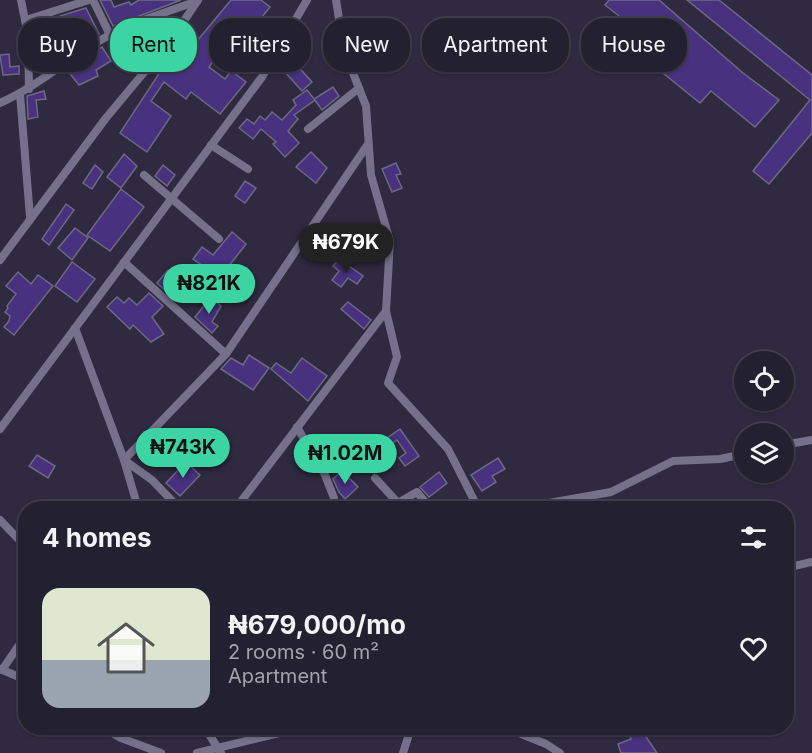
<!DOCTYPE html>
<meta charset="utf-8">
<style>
body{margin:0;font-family:Inter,sans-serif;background:#2f2d3c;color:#f1f3f6;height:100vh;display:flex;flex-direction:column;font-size:22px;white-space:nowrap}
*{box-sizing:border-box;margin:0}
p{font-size:20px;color:#a3a3ab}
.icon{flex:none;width:33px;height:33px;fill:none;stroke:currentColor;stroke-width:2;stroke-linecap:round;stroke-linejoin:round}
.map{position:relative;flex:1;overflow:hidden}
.sheet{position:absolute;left:18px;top:501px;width:776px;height:234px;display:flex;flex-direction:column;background:#232030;border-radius:24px;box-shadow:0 2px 4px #0004,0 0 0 2px #403e4c}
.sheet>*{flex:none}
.hud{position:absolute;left:18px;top:18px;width:777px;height:54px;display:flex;gap:12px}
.controls{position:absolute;left:734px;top:351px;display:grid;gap:12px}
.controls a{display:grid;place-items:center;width:60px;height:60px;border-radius:50%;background:#232030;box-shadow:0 2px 4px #0004,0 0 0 2px #403e4c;font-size:30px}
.price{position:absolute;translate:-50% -51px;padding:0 14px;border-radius:21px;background:#3dd4a3;color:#111;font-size:20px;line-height:39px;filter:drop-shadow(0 2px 3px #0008)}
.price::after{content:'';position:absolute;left:50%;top:36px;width:18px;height:14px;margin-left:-9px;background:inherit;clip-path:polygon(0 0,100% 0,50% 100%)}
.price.active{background:#222;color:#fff}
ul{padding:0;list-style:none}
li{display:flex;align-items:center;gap:18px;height:150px;padding:0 24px}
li+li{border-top:2px solid #403e4c}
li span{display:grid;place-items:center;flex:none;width:168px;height:120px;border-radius:18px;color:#555}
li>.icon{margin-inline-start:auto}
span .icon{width:72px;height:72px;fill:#fffc;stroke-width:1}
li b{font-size:26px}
h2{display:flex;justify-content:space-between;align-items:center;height:72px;padding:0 24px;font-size:26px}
.tag{padding:0 21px;border-radius:24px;background:#232030;box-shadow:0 2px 4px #0004,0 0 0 2px #403e4c;font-size:21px;line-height:54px}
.tag.active{background:#3dd4a3;color:#111}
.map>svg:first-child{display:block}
.building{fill:#48317f;stroke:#6d6982;stroke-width:1.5}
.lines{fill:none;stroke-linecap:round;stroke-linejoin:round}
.street{stroke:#75718b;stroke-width:8}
</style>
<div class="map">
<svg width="812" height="753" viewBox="0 0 812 753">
<rect width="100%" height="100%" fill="#2f2a40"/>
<g class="building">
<polygon points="100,0 111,0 114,7 129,2 131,5 139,0 181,0 113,26"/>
<polygon points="231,0 261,0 270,7 262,17 277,31 270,39 243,18 233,30 231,34 250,46 243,56 225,44 209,67 225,79 231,71 246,82 220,114 191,92 186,99 164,82 151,101 171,116 147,152 120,133 172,54 169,52 185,32 197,41"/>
<polygon points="609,0 659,0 743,73 779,100 755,127 711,91 700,103 617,36 628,23 605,5"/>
<polygon points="687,0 719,0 812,75 812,133 769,184 753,171 810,100"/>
<polygon points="86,8 99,34 79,46 70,25 49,39 50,43 42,45 38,33 59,19 57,17"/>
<polygon points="162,20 170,31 141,54 129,33"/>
<polygon points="102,47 111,61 96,70 98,76 79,85 67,70"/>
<polygon points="9,54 10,67 19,66 19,74 3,75 0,55"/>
<polygon points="293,61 312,82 302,91 283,70"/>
<polygon points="333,87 339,96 322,110 314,99"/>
<polygon points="307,90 315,100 294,115 298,119 288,131 299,143 285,157 273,144 276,142 261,129 253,139 239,128 247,119 254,124 260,116 265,120 272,112 282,120 296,105 293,100"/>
<polygon points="44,91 46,99 36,100 38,117 28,119 27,96"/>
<polygon points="311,152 327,168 316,183 296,167"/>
<polygon points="124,154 137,166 121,188 107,177"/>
<polygon points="396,163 401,174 396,175 402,188 392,192 382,169"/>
<polygon points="95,165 103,172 92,189 83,183"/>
<polygon points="163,165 175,175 167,186 155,176"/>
<polygon points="245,181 256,188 245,203 235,196"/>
<polygon points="121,189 144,207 110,251 87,235"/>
<polygon points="66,204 74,210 49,245 42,239"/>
<polygon points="75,228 88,238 72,260 58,248"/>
<polygon points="232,232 246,244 214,285 200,275 206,268 193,259 202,247 213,255"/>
<polygon points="339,259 363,276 357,284 348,278 341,287 332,280 339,271 333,266"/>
<polygon points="72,262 95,279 77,302 55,286"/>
<polygon points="168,270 187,284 179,295 174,291 170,295 157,283"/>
<polygon points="18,272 31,284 38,275 53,286 14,335 4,327 9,321 10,316 5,312 8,308 7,306 16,294 6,286"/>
<polygon points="149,293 163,306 152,317 164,334 151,342 133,325 130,329 107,307 117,297 124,303 129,298 137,305"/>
<polygon points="211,297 221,306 212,322 218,326 212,333 195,317"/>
<polygon points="348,302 371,320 364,329 341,309"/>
<polygon points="249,355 269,368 253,390 221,369 231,358 243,365"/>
<polygon points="302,358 327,376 308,401 271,369 276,363 291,373"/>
<polygon points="400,429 419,456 405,466 399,458 406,453 397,440 391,444 387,438"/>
<polygon points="327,435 350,461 342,469 317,443"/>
<polygon points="37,455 55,466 48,478 29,466"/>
<polygon points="498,458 505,469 492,476 496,482 482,491 471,475"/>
<polygon points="186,462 200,475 180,496 166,483"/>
<polygon points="342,471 358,487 345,499 339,492 333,479"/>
<polygon points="439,472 447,483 429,497 420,487"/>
<polygon points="628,728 640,728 657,753 621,753 618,744 631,739"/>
</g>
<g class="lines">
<g class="street">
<polyline points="21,0 28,35 29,89"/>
<polyline points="93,0 110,35"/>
<polyline points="336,0 344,50 366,106 371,175 390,241 386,311 397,357 388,383 448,449 478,508"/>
<polyline points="26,20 89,0"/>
<polyline points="20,94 30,217"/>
<path d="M0,103C34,88 62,64 94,44C126,24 162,14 197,1"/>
<polyline points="308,129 359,88"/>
<polyline points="211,145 248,169"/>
<polyline points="144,175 219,239"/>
<polyline points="0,260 106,118 171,40 198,0"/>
<polyline points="124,262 226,354 368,144"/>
<polyline points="75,328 124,460 138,508"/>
<polyline points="297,427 325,475 334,498"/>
<polyline points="0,429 262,77 307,0"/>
<polyline points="783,445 812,440"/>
<polyline points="375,478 398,503 417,492 430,508"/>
<polyline points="179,508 152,480 124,460 226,354"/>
<polyline points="236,508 386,311"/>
<polyline points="521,508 611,492 673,461 720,459 744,454"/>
<polyline points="0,520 26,547"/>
<polyline points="786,568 812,562"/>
<polyline points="0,669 26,680"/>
<polyline points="2,670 26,635"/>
<polyline points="104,728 121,738 161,753"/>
<polyline points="205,728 221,753"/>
<polyline points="506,728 546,744 560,753"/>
<polyline points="197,753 300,728"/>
<polyline points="403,753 411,728"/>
</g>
</g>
</svg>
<div class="controls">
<a><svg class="icon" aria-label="locate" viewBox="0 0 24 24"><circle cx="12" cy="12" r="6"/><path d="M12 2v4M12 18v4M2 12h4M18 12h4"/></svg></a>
<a><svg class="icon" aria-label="layers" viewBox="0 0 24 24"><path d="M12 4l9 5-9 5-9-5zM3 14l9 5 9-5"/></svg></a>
</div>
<b class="price active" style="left:346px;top:274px">₦679K</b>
<b class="price" style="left:209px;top:315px">₦821K</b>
<b class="price" style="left:183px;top:479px">₦743K</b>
<b class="price" style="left:345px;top:485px">₦1.02M</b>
<div class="hud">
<a class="tag">Buy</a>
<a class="tag active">Rent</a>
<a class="tag">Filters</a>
<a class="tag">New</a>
<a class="tag">Apartment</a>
<a class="tag">House</a>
</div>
<section class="sheet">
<h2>4 homes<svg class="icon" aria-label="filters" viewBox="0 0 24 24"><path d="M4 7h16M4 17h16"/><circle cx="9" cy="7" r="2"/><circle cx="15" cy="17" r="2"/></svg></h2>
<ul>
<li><span style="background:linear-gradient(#dfe7d0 60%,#9aa5b1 0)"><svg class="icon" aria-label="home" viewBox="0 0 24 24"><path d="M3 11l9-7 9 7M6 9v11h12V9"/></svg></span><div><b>₦679,000/mo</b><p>2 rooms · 60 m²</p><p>Apartment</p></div><svg class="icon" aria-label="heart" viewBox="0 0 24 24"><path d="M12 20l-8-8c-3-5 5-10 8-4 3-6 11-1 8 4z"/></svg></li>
</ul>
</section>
</div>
